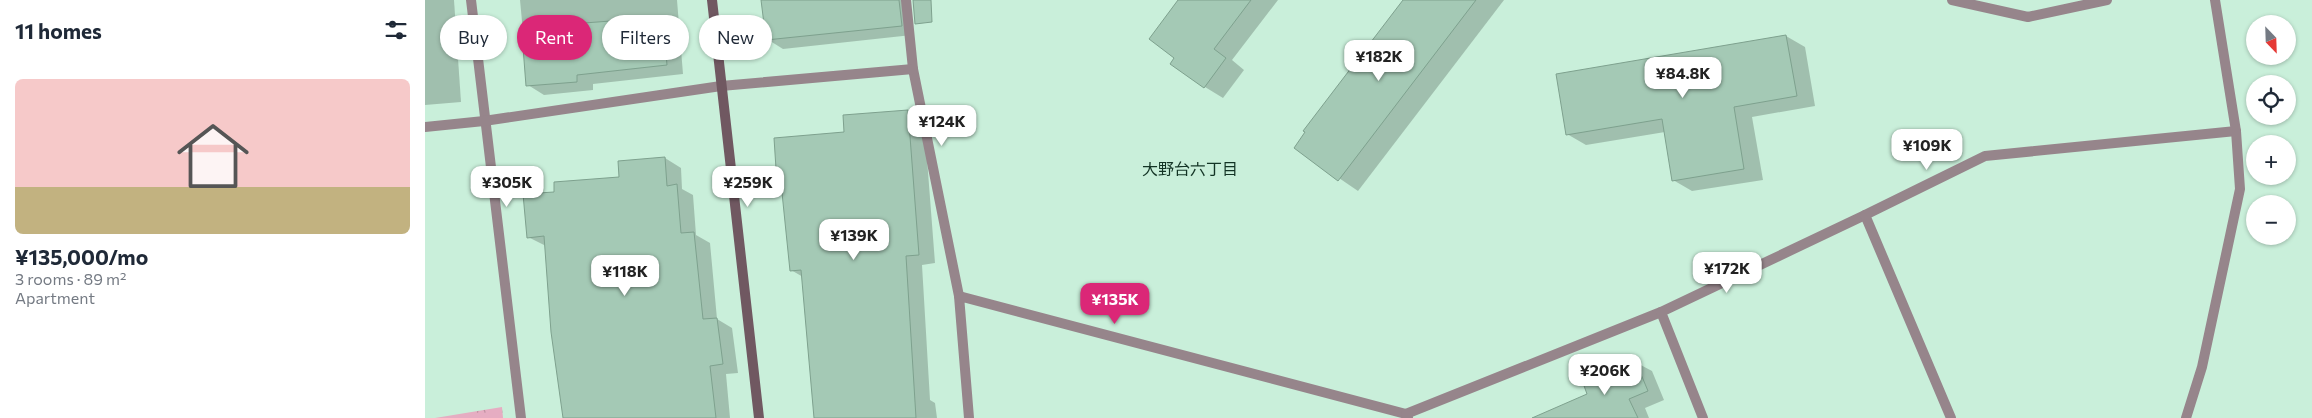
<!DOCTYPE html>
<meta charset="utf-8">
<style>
body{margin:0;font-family:Commissioner,"Noto Sans JP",sans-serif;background:#f2f2f3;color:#1f2937;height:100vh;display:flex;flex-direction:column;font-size:19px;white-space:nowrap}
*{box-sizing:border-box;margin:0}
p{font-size:16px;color:#747a83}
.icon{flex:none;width:28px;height:28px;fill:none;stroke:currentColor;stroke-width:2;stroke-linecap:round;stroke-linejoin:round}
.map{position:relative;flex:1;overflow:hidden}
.drawer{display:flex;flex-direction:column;background:#fff;width:425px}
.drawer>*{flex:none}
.guide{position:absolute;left:15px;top:15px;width:475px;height:45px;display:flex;gap:10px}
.needle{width:32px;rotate:157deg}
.fabs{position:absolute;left:1821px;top:15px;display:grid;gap:10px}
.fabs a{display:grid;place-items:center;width:50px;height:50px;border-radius:50%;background:#fff;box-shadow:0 1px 4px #0004;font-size:25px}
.price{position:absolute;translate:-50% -42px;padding:0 11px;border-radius:10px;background:#fff;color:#222;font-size:16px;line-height:32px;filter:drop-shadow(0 1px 2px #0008)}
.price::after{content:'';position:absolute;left:50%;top:30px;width:15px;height:11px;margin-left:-8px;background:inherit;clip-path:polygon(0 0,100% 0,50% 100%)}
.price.selected{background:#db2777;color:#fff}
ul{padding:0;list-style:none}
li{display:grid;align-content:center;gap:10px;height:265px;padding:0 15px}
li+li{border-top:1px solid #e0e1e3}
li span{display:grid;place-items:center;height:155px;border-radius:8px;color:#555}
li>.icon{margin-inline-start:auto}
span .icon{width:90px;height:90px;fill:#fffc;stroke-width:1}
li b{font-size:21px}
h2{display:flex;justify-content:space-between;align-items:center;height:60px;padding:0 15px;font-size:21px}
.pill{padding:0 18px;border-radius:22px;background:#fff;box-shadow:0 1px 4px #0004;font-size:18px;line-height:45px}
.pill.selected{background:#db2777;color:#fff}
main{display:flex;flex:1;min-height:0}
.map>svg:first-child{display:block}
.park{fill:url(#park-crowns)}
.shadow{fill:#0003}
.building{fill:#a4c9b5;stroke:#7ea18e}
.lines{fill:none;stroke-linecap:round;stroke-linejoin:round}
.street{stroke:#96858b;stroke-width:10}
.secondary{stroke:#705861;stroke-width:10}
.labels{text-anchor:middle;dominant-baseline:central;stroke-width:4;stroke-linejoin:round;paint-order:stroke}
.neighbourhood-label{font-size:16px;fill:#133425;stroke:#c9efda}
</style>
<main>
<section class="drawer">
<h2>11 homes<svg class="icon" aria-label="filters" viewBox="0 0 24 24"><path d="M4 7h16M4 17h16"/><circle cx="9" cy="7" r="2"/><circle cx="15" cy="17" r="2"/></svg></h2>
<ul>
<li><span style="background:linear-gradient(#f6c9c9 70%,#c2b280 0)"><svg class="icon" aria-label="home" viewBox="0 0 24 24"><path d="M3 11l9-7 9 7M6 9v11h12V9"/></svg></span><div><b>¥135,000/mo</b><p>3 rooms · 89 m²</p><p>Apartment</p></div></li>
</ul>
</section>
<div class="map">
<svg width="1887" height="418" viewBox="0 0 1887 418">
<defs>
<pattern id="park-crowns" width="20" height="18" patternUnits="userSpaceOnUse" patternTransform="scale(1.25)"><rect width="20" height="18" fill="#e6adc2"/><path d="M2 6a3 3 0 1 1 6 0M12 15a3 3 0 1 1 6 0" fill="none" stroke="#bb8e9e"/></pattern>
</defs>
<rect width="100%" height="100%" fill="#c9efda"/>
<polygon class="park" points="77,407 78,418 10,418"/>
<g class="shadow">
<polygon points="0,0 29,0 36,102 0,105"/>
<polygon points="95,0 252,0 258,74 168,84 168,90 119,95 103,85"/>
<polygon points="337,0 483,0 487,35 358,49 342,39"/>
<polygon points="755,0 853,0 807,60 819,70 798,98 780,87 750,58"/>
<polygon points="980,0 1079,0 933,191 870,148"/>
<polygon points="1361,36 1380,47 1390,106 1327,117 1338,180 1267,191 1248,180 1240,132 1161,145 1142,134"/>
<polygon points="483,111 499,120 510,263 497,265 505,400 510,403 512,418 391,418 378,277 366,270 357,185 353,183 420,134"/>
<polygon points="240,158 256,168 257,189 268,195 271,235 285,243 292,319 307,328 313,373 301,374 305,418 156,418 121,246 103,237 131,193 196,178"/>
<polygon points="1210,362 1227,371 1239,400 1220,408 1224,418 1111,418 1164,395"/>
</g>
<g class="building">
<polygon points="336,0 474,0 477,26 341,40"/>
<polygon points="488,0 506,0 507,22 490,24"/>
<polygon points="753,0 826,0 789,49 801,58 779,88 745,64 749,58 724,39"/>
<polygon points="978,0 1051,0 913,181 869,148 880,132 878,131"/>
<polygon points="238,17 242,65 152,75 152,82 101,86 97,34 134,31 133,25"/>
<polygon points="1361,35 1372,96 1309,107 1319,169 1247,181 1237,119 1141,135 1131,74"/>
<polygon points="483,110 494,255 481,256 491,418 389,418 376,270 365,271 356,183 352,184 349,138 419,132 418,115"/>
<polygon points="240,157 242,186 252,184 256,233 269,232 278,319 292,318 298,364 285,366 291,418 138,418 126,332 119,236 102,238 98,194 129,192 129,182 194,177 193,161"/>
<polygon points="1210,360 1223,391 1204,399 1213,418 1107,418 1162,394 1158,383"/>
</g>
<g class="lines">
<g class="street">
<polyline points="46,0 96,418"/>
<polyline points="481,0 488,69 534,296"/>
<polyline points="1527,0 1603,17 1682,0"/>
<polyline points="0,127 59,121 296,86 488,69"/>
<polyline points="544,418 534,296 981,414"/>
<polyline points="983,418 981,414 1236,312"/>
<polyline points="1278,418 1236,312 1440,215"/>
<polyline points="1526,418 1440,215 1560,156 1811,131"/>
<polyline points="1761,418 1777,367 1815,189 1811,131 1790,0"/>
</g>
<polyline class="secondary" points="287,0 334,418"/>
</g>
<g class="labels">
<g class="neighbourhood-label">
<text x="765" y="168">大野台六丁目</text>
</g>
</g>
</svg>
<div class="fabs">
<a><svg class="needle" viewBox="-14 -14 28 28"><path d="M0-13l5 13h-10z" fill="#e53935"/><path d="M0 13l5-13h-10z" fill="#747a83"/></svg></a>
<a><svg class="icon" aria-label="locate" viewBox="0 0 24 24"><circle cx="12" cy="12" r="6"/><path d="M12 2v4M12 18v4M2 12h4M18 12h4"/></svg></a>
<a>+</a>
<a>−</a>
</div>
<b class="price" style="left:954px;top:82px">¥182K</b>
<b class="price" style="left:1258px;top:99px">¥84.8K</b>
<b class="price" style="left:517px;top:147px">¥124K</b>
<b class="price" style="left:1502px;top:171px">¥109K</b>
<b class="price" style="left:82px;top:208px">¥305K</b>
<b class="price" style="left:323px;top:208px">¥259K</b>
<b class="price" style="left:429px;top:261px">¥139K</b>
<b class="price" style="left:1302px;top:294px">¥172K</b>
<b class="price" style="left:200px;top:297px">¥118K</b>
<b class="price selected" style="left:690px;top:325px">¥135K</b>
<b class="price" style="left:1180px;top:396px">¥206K</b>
<div class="guide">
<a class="pill">Buy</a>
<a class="pill selected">Rent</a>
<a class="pill">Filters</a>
<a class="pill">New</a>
</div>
</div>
</main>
